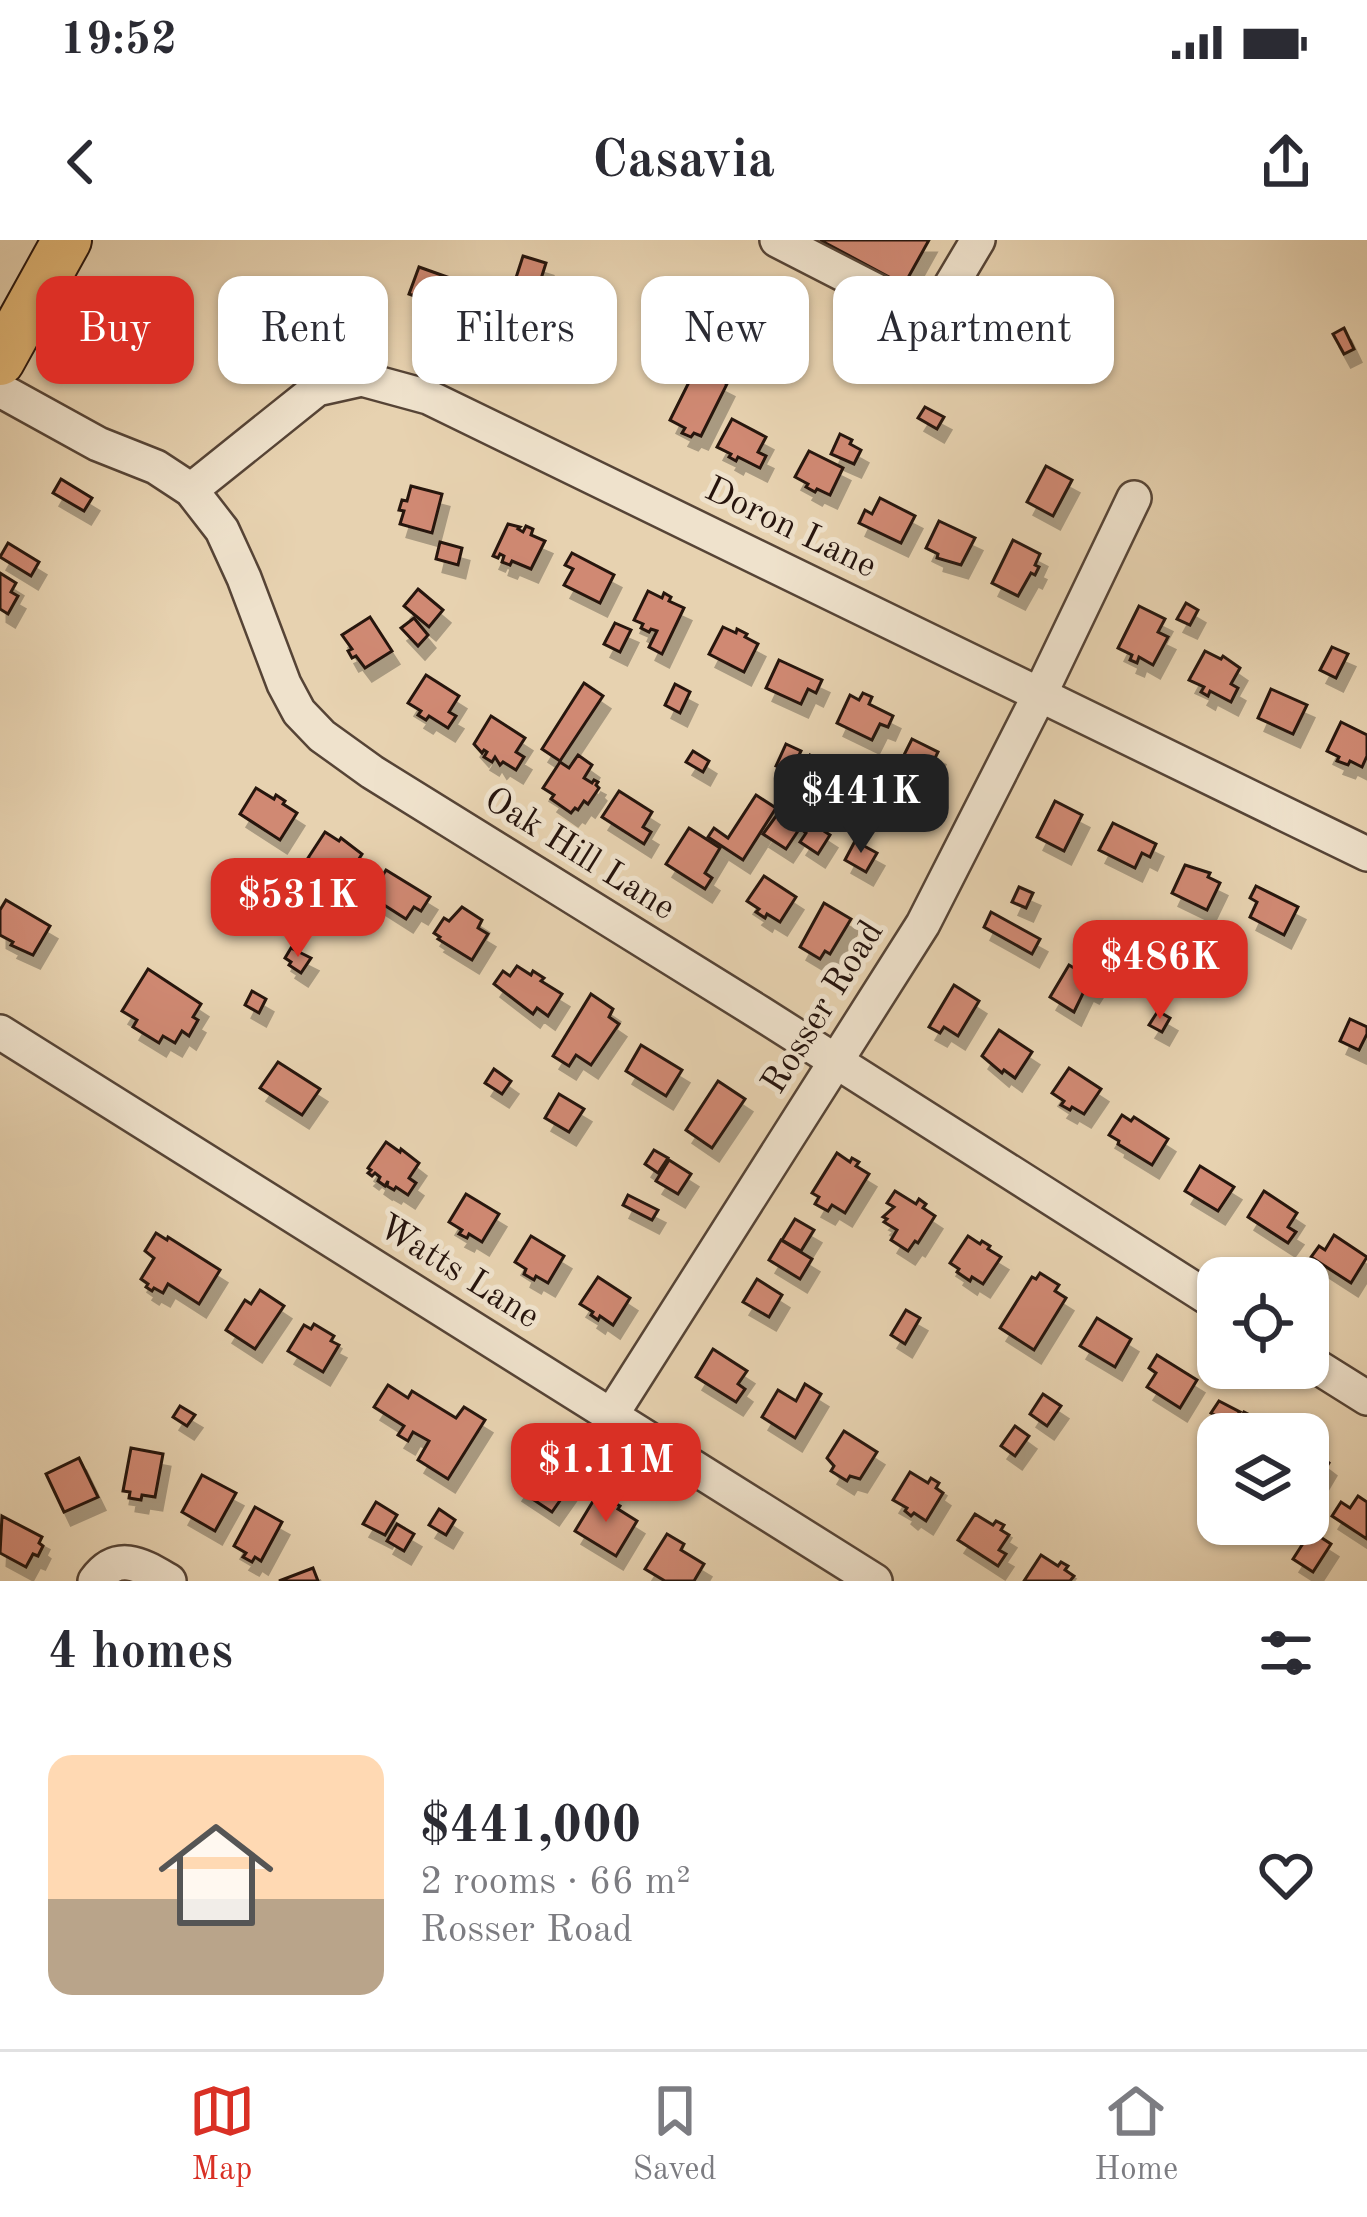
<!DOCTYPE html>
<meta charset="utf-8">
<style>
body{margin:0;font-family:"Old Standard TT",serif;background:#f2f2f3;color:#2b2b33;height:100vh;display:flex;flex-direction:column;font-size:45px;white-space:nowrap}
*{box-sizing:border-box;margin:0}
p{font-size:39px;color:#7c7c81}
.icon{flex:none;width:66px;height:66px;fill:none;stroke:currentColor;stroke-width:2;stroke-linecap:round;stroke-linejoin:round}
.map{position:relative;height:1341px;overflow:hidden}
.side{display:flex;flex-direction:column;background:#fff;flex:1}
.side>*{flex:none}
.banner{position:absolute;left:36px;top:36px;width:1296px;height:108px;display:flex;gap:24px}
.controls{position:absolute;left:1197px;top:1017px;display:grid;gap:24px}
.controls a{display:grid;place-items:center;width:132px;height:132px;border-radius:24px;background:#fff;box-shadow:0 3px 9px #0004;font-size:60px}
.price{position:absolute;translate:-50% -102px;padding:0 27px;border-radius:24px;background:#d93025;color:#fff;font-size:39px;line-height:78px;filter:drop-shadow(0 3px 6px #0008)}
.price::after{content:'';position:absolute;left:50%;top:72px;width:36px;height:27px;margin-left:-18px;background:inherit;clip-path:polygon(0 0,100% 0,50% 100%)}
.price.current{background:#222;color:#fff}
ul{padding:0;list-style:none}
li{display:flex;align-items:center;gap:36px;height:300px;padding:0 48px}
li span{display:grid;place-items:center;flex:none;width:336px;height:240px;border-radius:24px;color:#555}
li>.icon{margin-inline-start:auto}
span .icon{width:144px;height:144px;fill:#fffc;stroke-width:1}
li b{font-size:51px}
h2{display:flex;justify-content:space-between;align-items:center;height:144px;padding:0 48px;font-size:51px}
.tag{padding:0 42px;border-radius:24px;background:#fff;box-shadow:0 3px 9px #0004;font-size:42px;line-height:108px}
.tag.current{background:#d93025;color:#fff}
.status{display:flex;justify-content:space-between;align-items:center;height:84px;padding:0 60px;background:#fff;direction:ltr}
.status svg{height:33px;fill:currentColor}
header{display:flex;justify-content:space-between;align-items:center;height:156px;padding:0 48px;background:#fff;font-size:54px;font-weight:700}
.tabs{display:flex;justify-content:space-around;align-items:center;height:168px;border-top:3px solid #e1e1e2;background:#fff;font-size:33px;color:#7c7c81}
.tabs a{display:grid;justify-items:center;gap:6px}
.tabs .current{color:#d93025}
.map>svg:first-child{display:block}
.building{fill:#d08973;stroke:#26140d;stroke-width:3;filter:url(#shadow)}
.lines{fill:none;stroke-linecap:round;stroke-linejoin:round}
.minor-casing{stroke:#564436;stroke-width:38}
.highway-casing{stroke:#26140d;stroke-width:52}
.minor{stroke:#efe2cc;stroke-width:33}
.highway{stroke:#e4b978;stroke-width:48}
.labels{text-anchor:middle;dominant-baseline:central;stroke-width:10;stroke-linejoin:round;paint-order:stroke}
.street-label{font-size:36px;fill:#26140d;stroke:#efe2cc}
</style>
<div class="status"><b>19:52</b><svg viewBox="0 0 49 12"><path d="M0 12V9h3v3zM5 12V6h3v6zM10 12V3h3v9zM15 12V0h3v12zM26 1h20v11H26zM47 4h2v5h-2z"/></svg></div>
<header><svg class="icon" aria-label="back" viewBox="0 0 24 24"><path d="M15 5l-7 7 7 7"/></svg>Casavia<svg class="icon" aria-label="share" viewBox="0 0 24 24"><path d="M12 15V3M7 8l5-5 5 5M5 13v7h14v-7"/></svg></header>
<div class="map">
<svg width="1367" height="1341" viewBox="0 0 1367 1341">
<defs>
<filter id="shadow"><feDropShadow dx="7" dy="13" stdDeviation="0" flood-color="#0004"/></filter>
</defs>
<rect width="100%" height="100%" fill="#e7d2b0"/>
<filter id="stains"><feTurbulence type="fractalNoise" baseFrequency=".00167" numOctaves="4"/><feColorMatrix values="0 0 0 0 .2 0 0 0 0 .09 0 0 0 0 .02 0 0 0 .5 -.17"/></filter>
<radialGradient id="worn" r=".72"><stop offset=".6" stop-color="#630" stop-opacity="0"/><stop offset="1" stop-color="#630" stop-opacity=".3"/></radialGradient>
<g class="building">
<polygon points="820,0 929,0 904,45"/>
<polygon points="523,16 546,23 535,58 512,50"/>
<polygon points="419,27 464,43 454,70 409,54"/>
<polygon points="1344,88 1354,109 1344,114 1333,94"/>
<polygon points="696,128 727,144 701,196 694,193 691,197 682,193 685,188 670,180"/>
<polygon points="925,167 944,177 937,189 918,178"/>
<polygon points="732,179 766,197 758,212 766,216 760,228 738,217 736,221 729,217 731,214 717,207"/>
<polygon points="840,194 852,200 850,204 861,210 854,224 831,214"/>
<polygon points="809,211 843,228 830,255 817,249 815,252 806,247 808,244 795,237"/>
<polygon points="1046,226 1072,240 1053,276 1027,262"/>
<polygon points="61,239 92,258 84,271 53,253"/>
<polygon points="411,246 442,254 432,293 400,284 404,271 399,270 402,260 407,261"/>
<polygon points="880,258 915,276 901,303 859,283 865,270 872,274"/>
<polygon points="939,281 975,298 961,325 937,318 938,314 926,308"/>
<polygon points="508,284 520,287 518,289 523,292 526,286 533,289 531,295 545,301 531,329 512,321 510,325 502,322 504,316 500,314 498,318 493,316"/>
<polygon points="1013,300 1040,314 1035,325 1039,327 1035,335 1031,333 1018,356 992,343"/>
<polygon points="440,302 462,308 458,325 436,319"/>
<polygon points="8,303 39,322 31,336 0,317"/>
<polygon points="572,313 614,335 600,363 564,345 573,329 565,325"/>
<polygon points="0,333 16,343 11,352 18,356 8,374 0,369"/>
<polygon points="418,349 443,370 429,387 404,366"/>
<polygon points="648,351 662,358 664,353 671,357 669,361 684,368 662,414 649,407 657,391 651,389 649,392 641,388 643,384 634,380"/>
<polygon points="1186,363 1198,370 1190,385 1177,379"/>
<polygon points="1139,366 1165,379 1158,392 1168,397 1153,425 1139,417 1137,423 1130,420 1132,415 1118,408"/>
<polygon points="370,377 392,411 365,428 356,416 352,418 348,411 352,409 342,395"/>
<polygon points="414,378 428,395 418,406 401,388"/>
<polygon points="615,383 631,390 620,412 604,404"/>
<polygon points="723,387 736,393 737,389 747,394 745,397 758,404 744,432 709,414"/>
<polygon points="1332,407 1348,414 1336,438 1320,430"/>
<polygon points="1205,411 1221,419 1223,416 1240,428 1231,444 1238,448 1231,462 1210,451 1208,456 1201,452 1204,447 1189,440"/>
<polygon points="779,420 822,440 816,453 808,449 801,464 766,448"/>
<polygon points="426,435 459,456 449,472 456,476 448,488 429,476 426,480 418,475 421,471 408,463"/>
<polygon points="584,443 603,456 560,521 542,509"/>
<polygon points="675,444 690,452 680,473 665,465"/>
<polygon points="1271,449 1307,465 1293,494 1258,478"/>
<polygon points="863,453 872,457 869,464 893,476 888,487 880,484 872,500 837,483 850,455 859,460"/>
<polygon points="491,476 525,498 516,512 524,517 516,530 503,522 500,525 495,517 492,522 484,517 487,512 484,510 482,513 474,504"/>
<polygon points="1341,482 1367,495 1367,516 1362,527 1350,521 1348,525 1337,521 1339,517 1327,511"/>
<polygon points="912,499 938,512 916,557 905,551 909,543 894,535"/>
<polygon points="786,504 801,511 791,532 776,526"/>
<polygon points="693,511 709,521 703,532 686,522"/>
<polygon points="578,515 592,525 584,538 592,543 594,540 598,542 596,545 599,548 588,564 584,561 578,570 575,568 571,573 551,559 554,555 543,548 560,522 569,528"/>
<polygon points="810,515 832,527 820,550 798,538"/>
<polygon points="256,548 274,559 276,555 285,561 283,564 297,573 280,600 240,574"/>
<polygon points="619,551 652,572 643,587 651,592 644,604 602,577"/>
<polygon points="756,555 776,568 743,620 708,597 714,588 728,598"/>
<polygon points="1055,561 1082,575 1064,611 1037,597"/>
<polygon points="784,565 830,595 818,614 800,602 806,593 800,588 786,609 763,594"/>
<polygon points="1113,583 1156,604 1150,617 1142,613 1135,628 1099,610"/>
<polygon points="689,588 720,608 705,633 712,638 705,649 666,624"/>
<polygon points="325,592 339,601 341,598 362,614 345,641 327,630 323,636 315,630 319,625 308,618"/>
<polygon points="855,601 877,613 866,632 845,620"/>
<polygon points="1185,625 1210,633 1208,637 1220,643 1207,670 1172,653"/>
<polygon points="386,630 430,657 421,671 414,667 406,679 370,656"/>
<polygon points="764,636 796,657 780,682 767,674 765,678 756,672 759,669 747,661"/>
<polygon points="1256,646 1298,667 1284,695 1250,677 1257,662 1250,658"/>
<polygon points="1019,647 1033,653 1026,668 1012,662"/>
<polygon points="6,660 50,686 33,715 11,705 13,702 0,695 0,670"/>
<polygon points="824,663 851,679 830,714 825,711 820,719 800,707"/>
<polygon points="462,667 482,680 478,688 488,694 472,720 438,699 440,697 434,693 444,678 449,681"/>
<polygon points="991,672 1040,699 1032,714 984,687"/>
<polygon points="291,708 311,718 301,733 289,725 291,722 285,718"/>
<polygon points="1069,725 1097,742 1092,750 1086,747 1074,772 1050,757"/>
<polygon points="517,726 531,735 533,731 544,738 541,741 562,754 548,776 537,768 533,774 494,744 503,731 510,736"/>
<polygon points="148,729 201,764 193,777 198,780 189,796 182,791 175,803 163,796 159,803 133,787 137,780 122,771"/>
<polygon points="954,745 979,761 958,796 944,787 940,793 929,787"/>
<polygon points="252,751 266,759 259,773 245,765"/>
<polygon points="591,754 613,769 609,777 619,784 591,825 576,815 569,826 553,816"/>
<polygon points="1158,771 1170,778 1162,792 1149,785"/>
<polygon points="1350,779 1367,787 1367,794 1359,810 1340,801"/>
<polygon points="999,790 1032,812 1015,838 1004,830 1002,833 982,816"/>
<polygon points="641,805 682,830 666,856 626,831"/>
<polygon points="278,822 320,849 302,875 260,848"/>
<polygon points="1069,828 1101,849 1084,874 1072,867 1070,870 1061,865 1064,861 1052,853"/>
<polygon points="494,829 511,841 502,854 485,843"/>
<polygon points="718,841 745,859 712,908 686,890"/>
<polygon points="559,854 584,869 569,892 545,878"/>
<polygon points="1122,875 1131,881 1134,877 1168,899 1152,925 1118,904 1119,901 1109,895"/>
<polygon points="386,902 400,912 401,909 419,923 409,938 416,943 408,955 396,947 394,950 387,946 388,941 385,946 378,941 380,937 375,933 372,936 368,933 371,930 368,928"/>
<polygon points="654,910 668,918 658,933 645,924"/>
<polygon points="837,913 850,922 852,918 859,922 856,926 869,934 845,973 832,965 828,971 815,964 819,957 812,953"/>
<polygon points="669,920 691,934 678,954 656,941"/>
<polygon points="1200,926 1234,947 1218,971 1185,951"/>
<polygon points="895,951 916,964 919,959 926,964 923,968 935,976 918,1003 915,1001 908,1011 891,1000 897,990 884,982 887,979 883,977 894,967 887,963"/>
<polygon points="1264,951 1297,973 1288,987 1296,992 1288,1003 1248,977"/>
<polygon points="466,954 499,974 482,1002 469,994 467,998 459,994 462,990 449,982"/>
<polygon points="628,955 658,970 652,980 623,965"/>
<polygon points="795,979 814,990 801,1011 782,1000"/>
<polygon points="156,993 167,1000 168,997 220,1030 199,1064 168,1044 163,1053 154,1048 152,1051 146,1047 148,1044 141,1039 154,1018 145,1011"/>
<polygon points="1334,995 1367,1017 1351,1043 1311,1017 1319,1006 1325,1010"/>
<polygon points="531,996 564,1016 548,1043 536,1036 534,1040 524,1034 526,1029 515,1022"/>
<polygon points="968,996 980,1004 982,1001 990,1006 988,1009 1001,1017 983,1044 972,1037 970,1041 957,1032 959,1029 950,1023"/>
<polygon points="781,1000 812,1019 800,1039 769,1020"/>
<polygon points="1040,1033 1059,1045 1055,1051 1066,1058 1034,1110 1000,1088 1032,1037 1036,1039"/>
<polygon points="598,1037 630,1058 613,1085 600,1076 598,1080 591,1075 593,1072 580,1064"/>
<polygon points="757,1039 782,1055 769,1077 743,1062"/>
<polygon points="260,1050 284,1066 255,1109 226,1090 245,1060 251,1064"/>
<polygon points="906,1070 920,1078 905,1104 891,1095"/>
<polygon points="1097,1078 1131,1099 1115,1127 1080,1106"/>
<polygon points="314,1084 334,1096 331,1101 339,1105 323,1132 288,1111 304,1085 311,1089"/>
<polygon points="713,1109 747,1131 738,1144 745,1149 736,1162 696,1137"/>
<polygon points="1157,1115 1197,1140 1180,1168 1147,1147 1156,1133 1149,1128"/>
<polygon points="805,1144 821,1154 795,1198 762,1177 778,1150 796,1161"/>
<polygon points="388,1145 408,1158 412,1151 456,1178 464,1167 485,1180 448,1239 418,1220 429,1201 413,1192 408,1201 398,1195 404,1186 374,1167"/>
<polygon points="1043,1154 1061,1166 1047,1186 1030,1174"/>
<polygon points="1219,1161 1240,1172 1238,1174 1242,1176 1244,1172 1252,1176 1249,1181 1259,1187 1255,1194 1218,1194 1218,1197 1209,1192 1218,1177 1211,1173"/>
<polygon points="180,1166 195,1175 187,1186 173,1177"/>
<polygon points="1015,1186 1029,1196 1015,1216 1001,1206"/>
<polygon points="844,1191 877,1212 860,1239 850,1236 847,1241 831,1231 834,1226 827,1218"/>
<polygon points="131,1208 163,1214 155,1257 142,1255 141,1260 129,1258 130,1252 123,1251"/>
<polygon points="1312,1210 1329,1223 1313,1250 1308,1247 1308,1211 1311,1212"/>
<polygon points="539,1214 575,1239 552,1272 516,1248"/>
<polygon points="79,1218 98,1257 64,1272 46,1234"/>
<polygon points="910,1232 928,1243 931,1238 939,1243 936,1248 943,1253 926,1281 914,1273 911,1276 905,1271 907,1268 893,1260"/>
<polygon points="202,1235 236,1253 215,1291 182,1272"/>
<polygon points="598,1253 620,1266 618,1269 637,1281 616,1316 575,1291"/>
<polygon points="1358,1256 1367,1262 1367,1299 1332,1276 1341,1262 1350,1268"/>
<polygon points="376,1262 397,1275 385,1295 363,1284"/>
<polygon points="255,1267 282,1282 261,1321 255,1317 252,1322 243,1317 246,1313 234,1306"/>
<polygon points="439,1269 455,1280 446,1295 429,1285"/>
<polygon points="975,1274 993,1285 996,1281 1004,1285 1001,1290 1009,1295 999,1310 1006,1314 998,1326 958,1300"/>
<polygon points="2,1276 42,1297 39,1303 43,1306 38,1316 33,1314 26,1327 0,1313"/>
<polygon points="397,1284 414,1294 404,1311 387,1301"/>
<polygon points="1311,1291 1331,1304 1313,1332 1293,1319"/>
<polygon points="667,1294 684,1304 681,1310 704,1324 694,1341 665,1341 645,1329"/>
<polygon points="1041,1315 1058,1326 1061,1322 1068,1326 1065,1330 1074,1336 1070,1341 1024,1341"/>
<polygon points="313,1328 318,1341 279,1341"/>
</g>
<g class="lines">
<defs>
<g id="minor">
<polyline points="777,0 931,79 978,0"/>
<polyline points="0,150 98,204 156,227 191,250 222,290 244,338 284,444 299,472 322,496 372,532 760,773 1218,1064"/>
<polyline points="191,250 317,149 362,139 428,157 1367,614"/>
<polyline points="0,792 875,1341"/>
<polyline points="1308,1121 1367,1158"/>
<polyline points="612,1174 923,684 1040,454 1134,258"/>
<path d="M95,1341C118,1309 143,1326 169,1341"/>
</g>
<polyline id="highway" points="0,121 67,0"/>
</defs>
<use href="#minor" class="minor-casing"/>
<use href="#highway" class="highway-casing"/>
<use href="#minor" class="minor"/>
<use href="#highway" class="highway"/>
</g>
<g class="labels">
<g class="street-label">
<text transform="translate(790 289) rotate(26)">Doron Lane</text>
<text transform="translate(579 615) rotate(32)">Oak Hill Lane</text>
<text transform="translate(824 768) rotate(-58)">Rosser Road</text>
<text transform="translate(458 1033) rotate(32)">Watts Lane</text>
</g>
</g>
<rect width="100%" height="100%" filter="url(#stains)"/>
<rect width="100%" height="100%" fill="url(#worn)"/>
</svg>
<div class="controls">
<a><svg class="icon" aria-label="locate" viewBox="0 0 24 24"><circle cx="12" cy="12" r="6"/><path d="M12 2v4M12 18v4M2 12h4M18 12h4"/></svg></a>
<a><svg class="icon" aria-label="layers" viewBox="0 0 24 24"><path d="M12 4l9 5-9 5-9-5zM3 14l9 5 9-5"/></svg></a>
</div>
<b class="price current" style="left:861px;top:616px">$441K</b>
<b class="price" style="left:298px;top:720px">$531K</b>
<b class="price" style="left:1160px;top:782px">$486K</b>
<b class="price" style="left:606px;top:1285px">$1.11M</b>
<div class="banner">
<a class="tag current">Buy</a>
<a class="tag">Rent</a>
<a class="tag">Filters</a>
<a class="tag">New</a>
<a class="tag">Apartment</a>
</div>
</div>
<section class="side">
<h2>4 homes<svg class="icon" aria-label="filters" viewBox="0 0 24 24"><path d="M4 7h16M4 17h16"/><circle cx="9" cy="7" r="2"/><circle cx="15" cy="17" r="2"/></svg></h2>
<ul>
<li><span style="background:linear-gradient(#ffd9b3 60%,#b9a48a 0)"><svg class="icon" aria-label="home" viewBox="0 0 24 24"><path d="M3 11l9-7 9 7M6 9v11h12V9"/></svg></span><div><b>$441,000</b><p>2 rooms · 66 m²</p><p>Rosser Road</p></div><svg class="icon" aria-label="heart" viewBox="0 0 24 24"><path d="M12 20l-8-8c-3-5 5-10 8-4 3-6 11-1 8 4z"/></svg></li>
</ul>
</section>
<nav class="tabs">
<a class="current"><svg class="icon" aria-label="map" viewBox="0 0 24 24"><path d="M3 6l6-2 6 2 6-2v14l-6 2-6-2-6 2zM9 4v14M15 6v14"/></svg>Map</a>
<a><svg class="icon" aria-label="saved" viewBox="0 0 24 24"><path d="M7 4h10v16l-5-4-5 4z"/></svg>Saved</a>
<a><svg class="icon" aria-label="home" viewBox="0 0 24 24"><path d="M3 11l9-7 9 7M6 9v11h12V9"/></svg>Home</a>
</nav>
